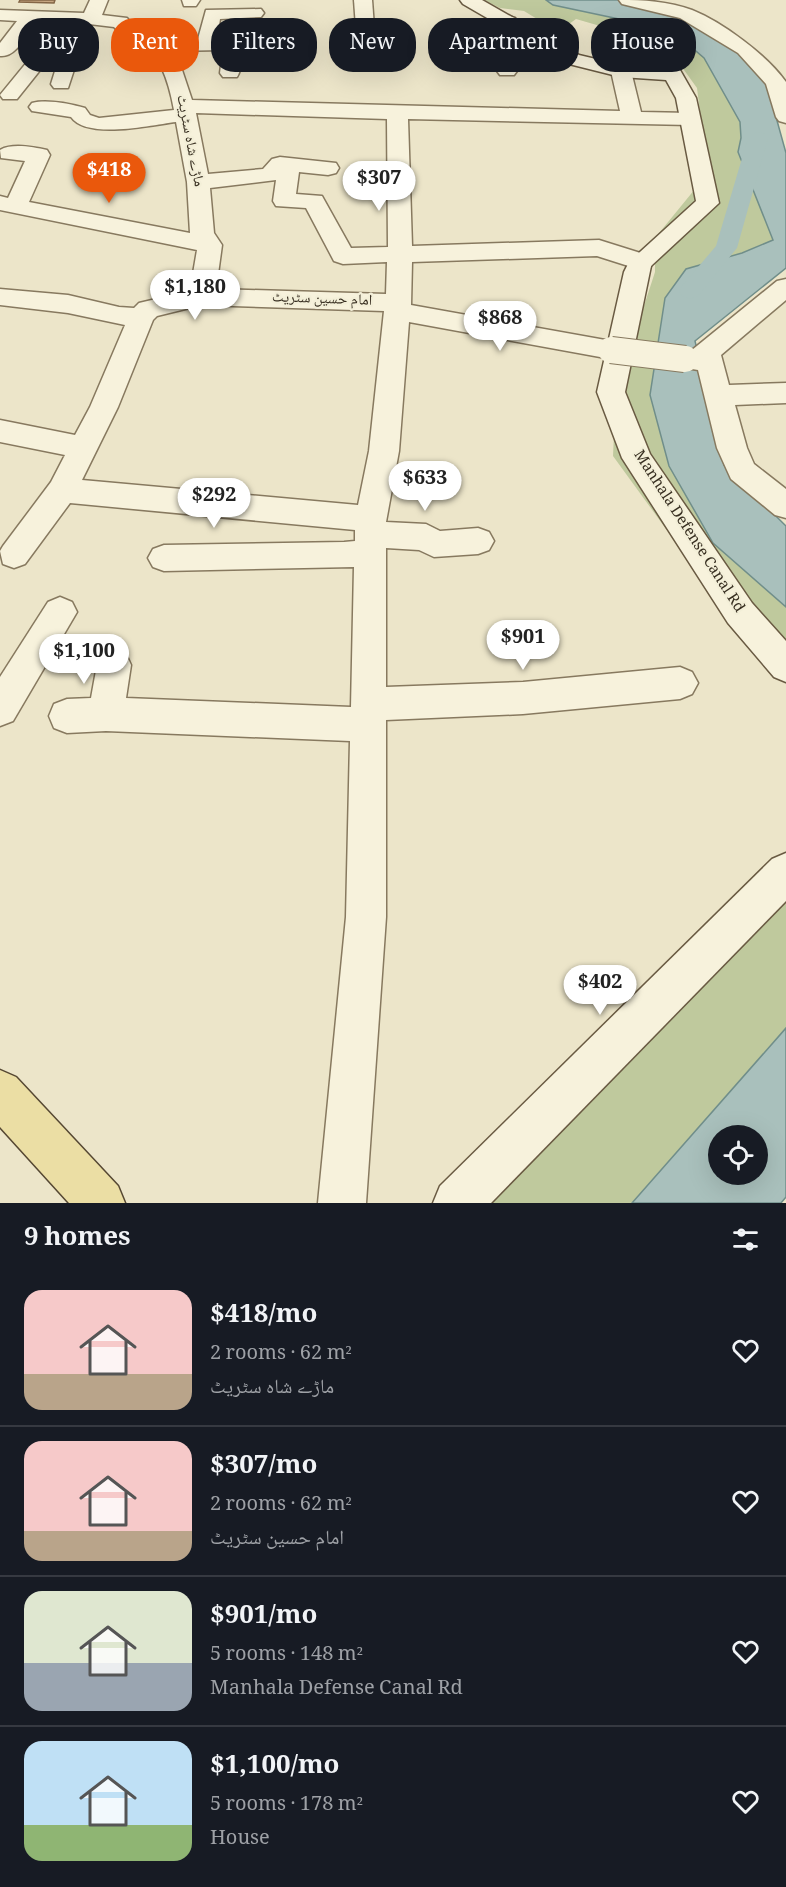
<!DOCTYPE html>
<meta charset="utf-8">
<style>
body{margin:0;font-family:Georgia,"Noto Naskh Arabic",serif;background:#242831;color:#f1f3f6;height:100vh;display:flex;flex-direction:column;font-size:22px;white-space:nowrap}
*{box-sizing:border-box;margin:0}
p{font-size:20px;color:#9ea1a6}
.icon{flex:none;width:33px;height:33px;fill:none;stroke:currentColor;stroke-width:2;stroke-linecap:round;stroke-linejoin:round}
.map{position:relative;height:1203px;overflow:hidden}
.panel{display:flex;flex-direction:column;background:#171b24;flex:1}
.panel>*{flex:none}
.top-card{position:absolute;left:18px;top:18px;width:750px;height:54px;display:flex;gap:12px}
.fabs{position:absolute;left:708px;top:1125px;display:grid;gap:12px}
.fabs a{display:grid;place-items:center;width:60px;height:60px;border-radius:50%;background:#171b24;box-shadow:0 6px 24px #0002;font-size:30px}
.price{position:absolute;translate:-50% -51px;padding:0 14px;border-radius:21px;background:#fff;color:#222;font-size:20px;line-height:39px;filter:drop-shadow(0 2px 3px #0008)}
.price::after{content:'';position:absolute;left:50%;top:36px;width:18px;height:14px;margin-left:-9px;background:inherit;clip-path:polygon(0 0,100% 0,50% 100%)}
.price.active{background:#ea580c;color:#fff}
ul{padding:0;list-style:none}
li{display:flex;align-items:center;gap:18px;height:150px;padding:0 24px}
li+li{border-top:2px solid #363941}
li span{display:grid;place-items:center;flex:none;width:168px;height:120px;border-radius:18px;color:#555}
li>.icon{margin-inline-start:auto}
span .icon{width:72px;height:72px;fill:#fffc;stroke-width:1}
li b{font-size:26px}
h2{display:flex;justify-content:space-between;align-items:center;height:72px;padding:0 24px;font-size:26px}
.tag{padding:0 21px;border-radius:24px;background:#171b24;box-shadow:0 6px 24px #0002;font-size:21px;line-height:54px}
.tag.active{background:#ea580c;color:#fff}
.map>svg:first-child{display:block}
.green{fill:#bfc99d}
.water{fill:#a9c0bc;stroke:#708e8a;stroke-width:1.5;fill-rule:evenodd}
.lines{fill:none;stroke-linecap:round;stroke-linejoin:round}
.canal{fill:#a9c0bc;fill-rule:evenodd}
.building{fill:#c7a782;stroke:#846646;stroke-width:1.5}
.street-casing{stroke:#87795f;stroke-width:3}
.secondary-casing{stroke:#695a42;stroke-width:3}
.primary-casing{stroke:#554732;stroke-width:3}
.street{fill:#f7f2dc;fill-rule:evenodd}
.secondary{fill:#f7f2dc;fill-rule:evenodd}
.primary{fill:#ebdea4;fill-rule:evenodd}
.street-bridge-casing{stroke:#87795f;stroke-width:28;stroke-linecap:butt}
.street-bridge{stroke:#f7f2dc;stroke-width:26}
.labels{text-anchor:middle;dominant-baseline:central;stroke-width:4.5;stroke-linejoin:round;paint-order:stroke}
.far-street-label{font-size:15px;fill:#382f21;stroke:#f3efd8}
</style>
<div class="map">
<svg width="786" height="1203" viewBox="0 0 786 1203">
<rect width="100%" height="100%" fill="#ece5c9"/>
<g class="green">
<polygon points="484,0 546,0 553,5 652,26 669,28 704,58 740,122 741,138 738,152 774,240 742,253 686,269 665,298 713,543 786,607 786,654 749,611 666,529 613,456 616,392 655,272 655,238 695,189 705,152 697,88 666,45 576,19 569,24 542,22 524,11 500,8"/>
<polygon points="786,903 786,1028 632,1203 483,1203"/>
</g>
<g class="water">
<polygon points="546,0 618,0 681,17 736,49 766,81 786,153 786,268 695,341 724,465 786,526 786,607 713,543 669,466 650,395 665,298 686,269 742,253 773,240 738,152 741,138 740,122 704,58 669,28 652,26 553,5"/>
<path d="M786,1028V1197L781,1203H632ZM718,1136H758V1174H718Z"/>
</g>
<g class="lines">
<polygon class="canal" points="758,132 765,134 768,138 737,248 698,296 690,299 682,296 679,291 682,286 716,246 748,138 751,134"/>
</g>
<polygon class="building" points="20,0 55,0 54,3 19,2"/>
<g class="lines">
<defs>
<g id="street">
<path d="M90,0H108L102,15L127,18L132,24L161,39H198L206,10L261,9L264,13L261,17L220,19L217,39L240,40C245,49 242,69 237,77H223L220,73L223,50L170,51L181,67L192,100L620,111L611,71L614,67H628L631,71L641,112L690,113L697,115L700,119L697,123L690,125L408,119L412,246L599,240L650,256L653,262L650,268L641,270L597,256L412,262L411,305L611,341L620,343L624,350L620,357L611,359L409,322L399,451L386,522L426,524L440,531L478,528L489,532L494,541L489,550L478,554L434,557L419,550L386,548V687L523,682L680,667L692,672L698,683L692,694L680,699L523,714L386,720V917L366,1203H318L346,917L350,741L106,731L67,733L54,728L49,716L54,704L67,699L91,698L97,665L102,654L114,649L126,654L131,665L126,698L351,707L354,567L164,571L153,567L148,558L153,549L164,545L344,542L355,541V530L70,503L25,564L14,568L3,564L0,551L3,546L51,482L65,455L0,442V420L75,435L90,407L125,325L68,313L0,305V289L68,295L119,307L134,308L139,303L190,291L197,250L0,210V196L8,198L25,161L1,158L0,150C12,143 33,147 47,150L50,155L29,202L190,233L187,182L176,122C151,125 87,140 71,117L32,111L29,107L32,103C48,99 70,104 85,108L90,115L99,118L174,110C170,88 162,56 142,43C133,37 121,36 114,27L89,24L68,88H54L51,84L65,39L17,99H3L0,95L59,23L36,22C27,34 16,58 0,56V43L17,21L0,20V10L84,13ZM196,113L387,119L388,247L351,248L322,196L296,194L299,172L328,175L336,173L339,168L336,163L280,157L272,159L263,169L208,174ZM276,180L273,201L276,206L306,208L334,261L343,264L387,262L386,294L216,289L222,245L214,233L210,188ZM202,305L384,311L369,451L358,505L82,480L118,407L153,320L157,316Z"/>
<polygon points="182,0 200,0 196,6 184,6"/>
<polygon points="354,0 372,0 375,41 373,45 359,45 357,41"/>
<path d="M619,0C644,0 668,1 692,10C722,22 767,55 786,82V123L779,121L776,117L766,84L738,53L680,18L622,4Z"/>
<polygon points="508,16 515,18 517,22 517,71 514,75 500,75 497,71 499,22 501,18"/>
<polygon points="786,279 786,300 721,355 729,385 786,383 786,403 735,405 747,448 754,464 786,489 786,518 775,515 731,479 717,448 698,370 680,367 677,360 680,353 692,350 777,281"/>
<polygon points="60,597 72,602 77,612 13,721 0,726 0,677 48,602"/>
</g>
<g id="secondary">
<polygon points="460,0 482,0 579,55 621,65 680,70 696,98 719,203 651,266 625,392 650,454 752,603 786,641 786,682 774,677 728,623 622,458 597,392 624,272 629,262 696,201 676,98 666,80 621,77 565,63 463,4"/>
<polygon points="786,853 786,901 491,1203 433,1203 440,1186 772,859"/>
</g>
<polygon id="primary" points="0,1070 16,1077 118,1186 125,1203 69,1203 0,1127"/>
</defs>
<use href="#street" class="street-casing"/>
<use href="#secondary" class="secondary-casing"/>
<use href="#primary" class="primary-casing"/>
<use href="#street" class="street"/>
<use href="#secondary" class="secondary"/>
<use href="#primary" class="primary"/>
<defs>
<polyline id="street-bridge" points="611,350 685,359"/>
</defs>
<use href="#street-bridge" class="street-bridge-casing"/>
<use href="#street-bridge" class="street-bridge"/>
</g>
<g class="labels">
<g class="far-street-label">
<text transform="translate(189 141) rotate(79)">ماڑے شاہ سٹریٹ</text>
<text transform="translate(322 300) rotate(2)">امام حسین سٹریٹ</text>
<text transform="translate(688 532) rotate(57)">Manhala Defense Canal Rd</text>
</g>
</g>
</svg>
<div class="fabs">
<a><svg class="icon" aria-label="locate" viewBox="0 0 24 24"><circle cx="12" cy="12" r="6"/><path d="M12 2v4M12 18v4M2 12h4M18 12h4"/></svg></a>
</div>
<b class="price active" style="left:109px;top:204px">$418</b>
<b class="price" style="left:379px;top:212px">$307</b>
<b class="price" style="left:195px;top:321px">$1,180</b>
<b class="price" style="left:500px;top:352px">$868</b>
<b class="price" style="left:425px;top:512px">$633</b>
<b class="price" style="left:214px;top:529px">$292</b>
<b class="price" style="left:523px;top:671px">$901</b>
<b class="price" style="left:84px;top:685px">$1,100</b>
<b class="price" style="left:600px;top:1016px">$402</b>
<div class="top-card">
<a class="tag">Buy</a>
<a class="tag active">Rent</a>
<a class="tag">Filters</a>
<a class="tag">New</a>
<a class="tag">Apartment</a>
<a class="tag">House</a>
</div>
</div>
<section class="panel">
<h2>9 homes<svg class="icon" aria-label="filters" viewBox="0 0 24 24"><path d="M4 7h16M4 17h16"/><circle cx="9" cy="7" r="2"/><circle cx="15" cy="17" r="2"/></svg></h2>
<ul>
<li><span style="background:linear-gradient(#f6c9c9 70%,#b9a48a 0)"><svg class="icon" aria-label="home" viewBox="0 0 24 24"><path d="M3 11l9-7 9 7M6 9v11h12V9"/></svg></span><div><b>$418/mo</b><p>2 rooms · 62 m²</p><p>ماڑے شاہ سٹریٹ</p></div><svg class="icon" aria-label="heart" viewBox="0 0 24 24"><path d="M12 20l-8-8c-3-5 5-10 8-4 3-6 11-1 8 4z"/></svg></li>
<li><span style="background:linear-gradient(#f6c9c9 75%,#b9a48a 0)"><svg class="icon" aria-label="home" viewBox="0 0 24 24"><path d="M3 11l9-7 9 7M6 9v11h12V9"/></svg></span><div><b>$307/mo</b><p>2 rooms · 62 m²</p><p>امام حسین سٹریٹ</p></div><svg class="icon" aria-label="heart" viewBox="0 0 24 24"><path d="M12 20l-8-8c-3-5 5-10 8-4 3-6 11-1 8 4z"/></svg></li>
<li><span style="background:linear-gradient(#dfe7d0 60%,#9aa5b1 0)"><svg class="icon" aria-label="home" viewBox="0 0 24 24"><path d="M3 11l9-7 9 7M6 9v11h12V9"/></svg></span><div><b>$901/mo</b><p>5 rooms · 148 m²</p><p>Manhala Defense Canal Rd</p></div><svg class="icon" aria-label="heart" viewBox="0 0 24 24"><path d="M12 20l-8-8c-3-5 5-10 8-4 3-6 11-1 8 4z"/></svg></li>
<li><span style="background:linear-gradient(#bfe0f5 70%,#8fb573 0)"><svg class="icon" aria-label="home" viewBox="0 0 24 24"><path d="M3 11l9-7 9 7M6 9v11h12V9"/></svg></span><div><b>$1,100/mo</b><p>5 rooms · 178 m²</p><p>House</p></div><svg class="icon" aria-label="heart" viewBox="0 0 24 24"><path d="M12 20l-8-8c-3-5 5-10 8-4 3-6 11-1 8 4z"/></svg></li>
</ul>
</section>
